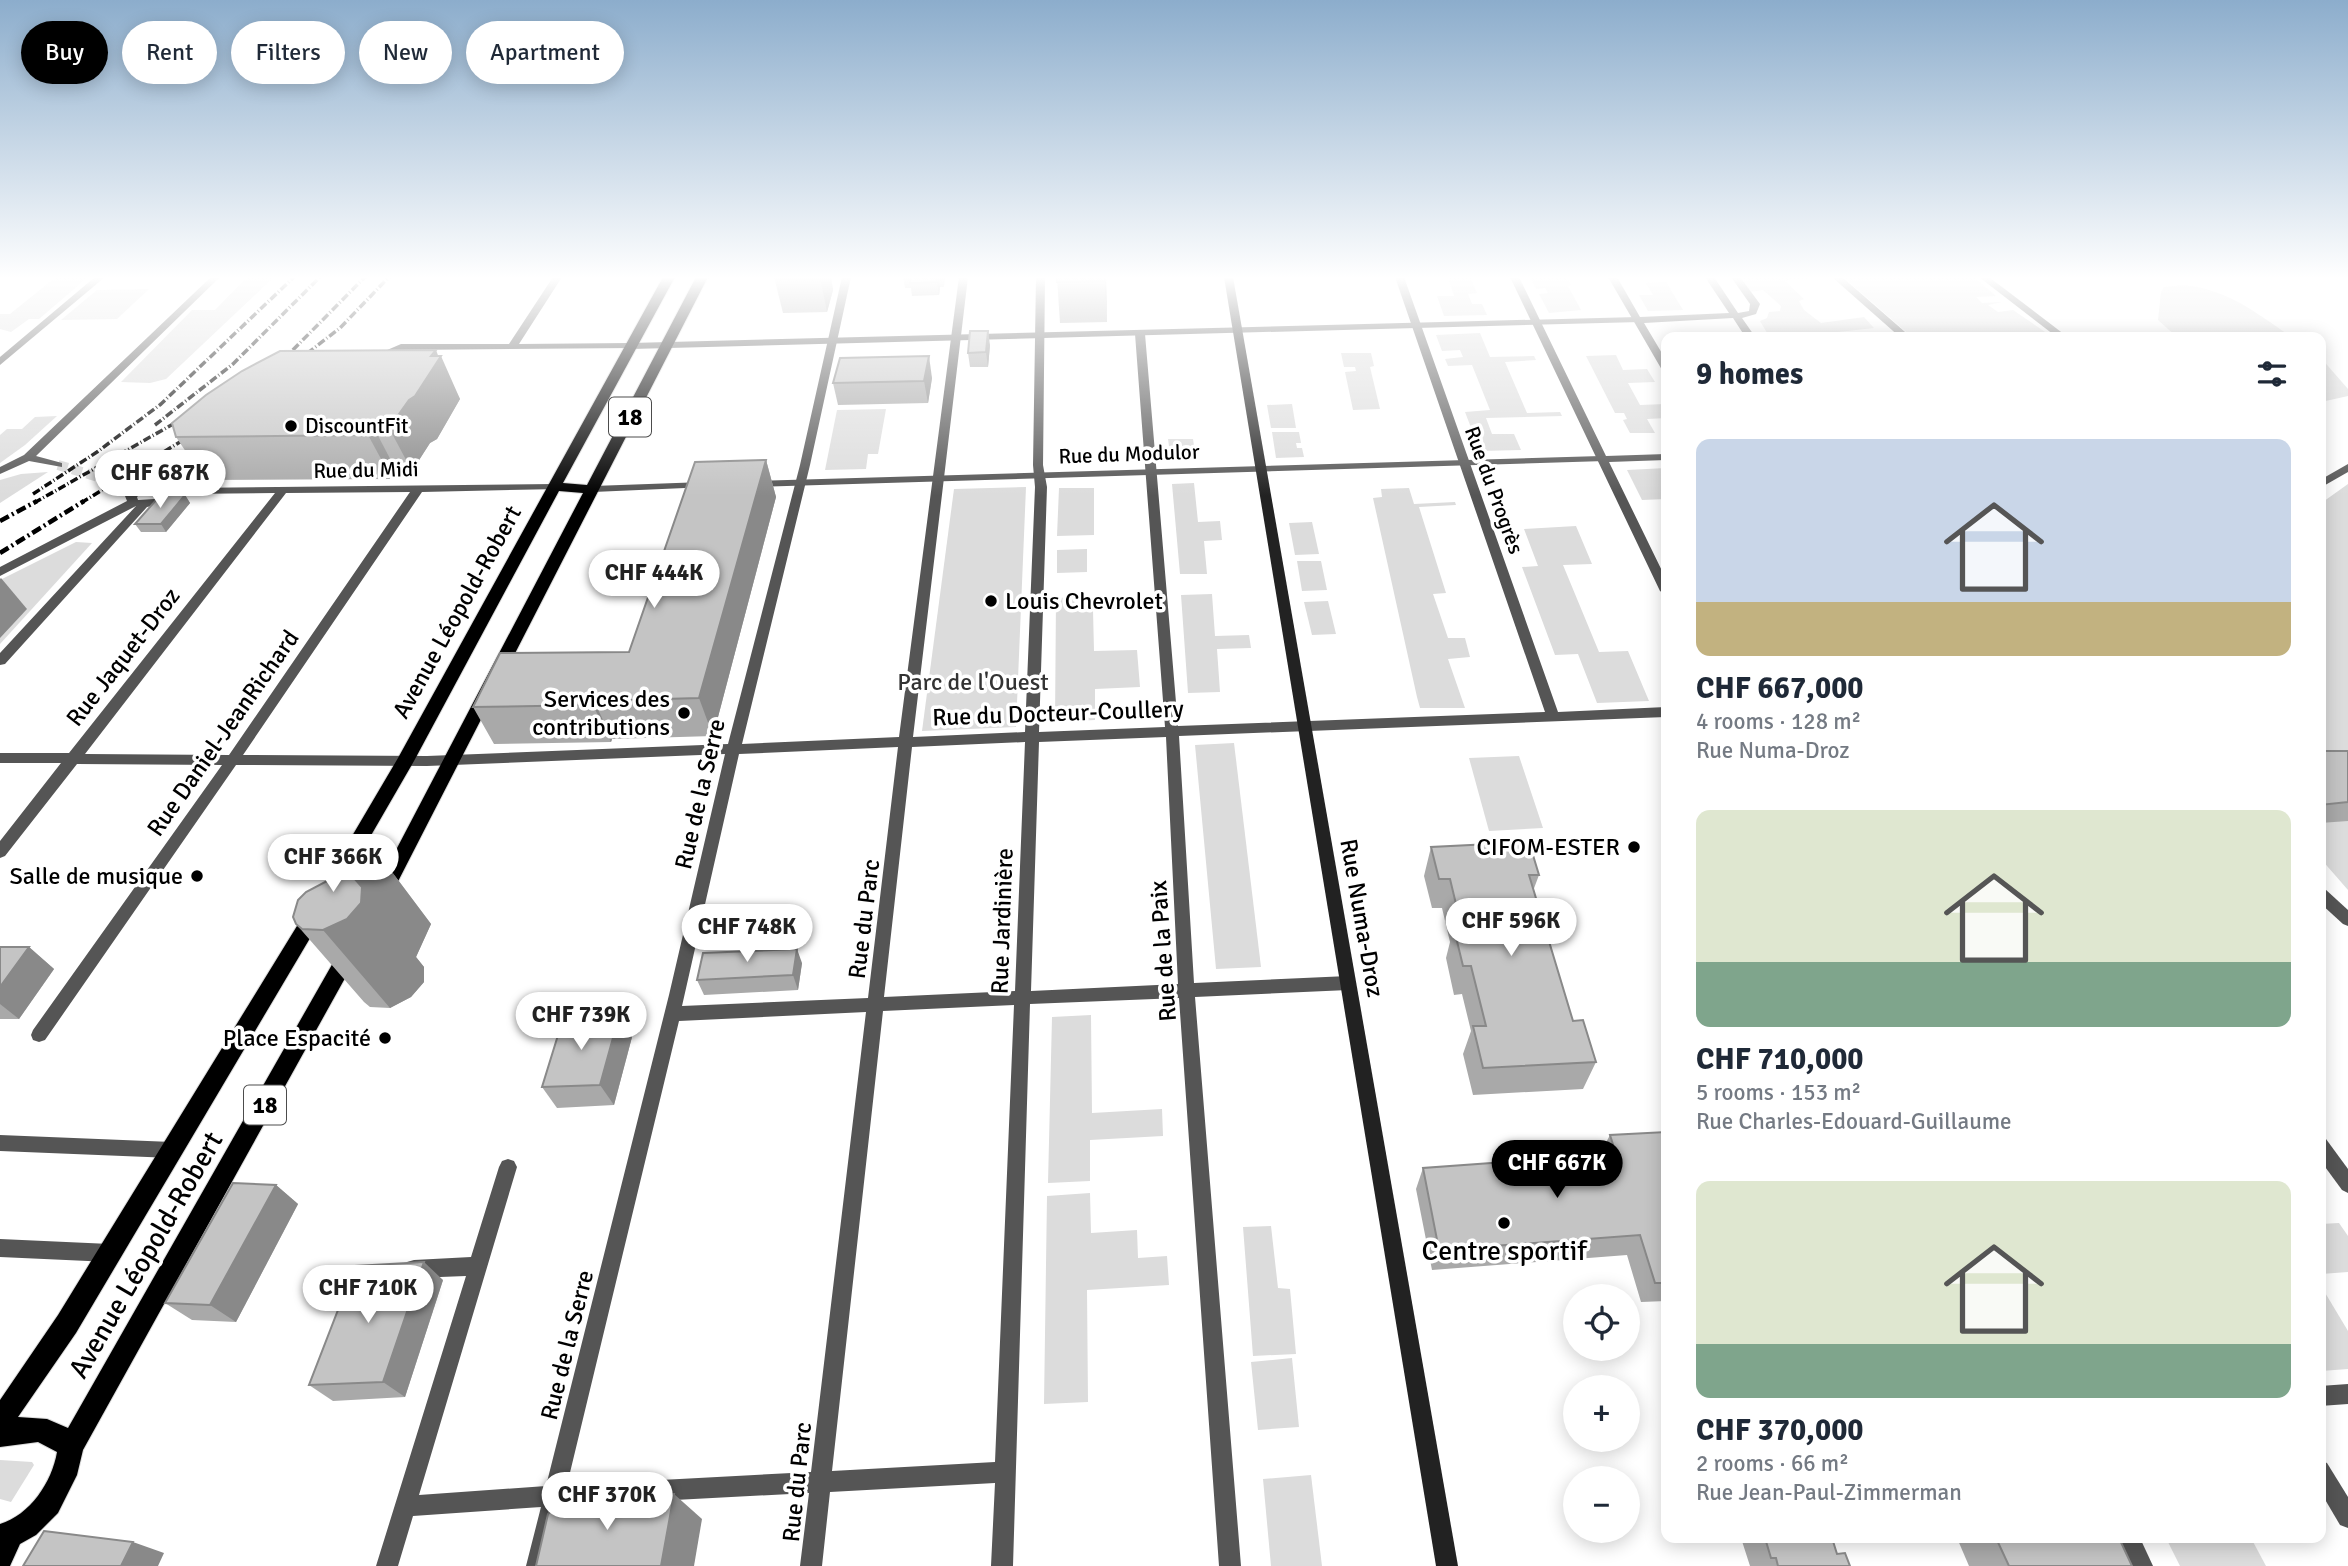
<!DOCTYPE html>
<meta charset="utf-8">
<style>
body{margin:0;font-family:Signika,sans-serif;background:#f6f6f7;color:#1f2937;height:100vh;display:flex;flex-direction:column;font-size:26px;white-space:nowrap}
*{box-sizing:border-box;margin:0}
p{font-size:23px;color:#747a83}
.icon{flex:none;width:38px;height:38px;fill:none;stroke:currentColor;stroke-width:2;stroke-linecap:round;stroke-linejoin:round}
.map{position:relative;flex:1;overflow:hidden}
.panel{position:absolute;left:1661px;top:332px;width:665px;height:1211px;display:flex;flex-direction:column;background:#fff;border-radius:14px;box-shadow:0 4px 18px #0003}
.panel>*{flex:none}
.guide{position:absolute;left:21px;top:21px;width:665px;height:63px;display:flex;gap:14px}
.fabs{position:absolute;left:1563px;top:1284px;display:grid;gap:14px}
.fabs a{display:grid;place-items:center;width:77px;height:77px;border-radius:50%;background:#fff;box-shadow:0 4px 18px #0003;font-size:35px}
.price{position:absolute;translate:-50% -60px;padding:0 16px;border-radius:24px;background:#fff;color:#222;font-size:23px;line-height:46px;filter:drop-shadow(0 2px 4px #0008)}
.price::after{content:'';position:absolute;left:50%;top:42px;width:21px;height:16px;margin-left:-10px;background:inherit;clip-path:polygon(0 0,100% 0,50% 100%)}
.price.on{background:#000;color:#fff}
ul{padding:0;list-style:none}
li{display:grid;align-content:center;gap:14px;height:371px;padding:0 35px}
li span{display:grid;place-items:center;height:217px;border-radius:14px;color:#555}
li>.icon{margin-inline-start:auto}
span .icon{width:126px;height:126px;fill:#fffc;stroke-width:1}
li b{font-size:30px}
h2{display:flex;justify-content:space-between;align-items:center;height:84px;padding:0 35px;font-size:30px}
.tag{padding:0 24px;border-radius:32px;background:#fff;box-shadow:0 4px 18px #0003;font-size:24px;line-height:63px}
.tag.on{background:#000;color:#fff}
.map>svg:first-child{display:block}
.green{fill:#dcdcdc}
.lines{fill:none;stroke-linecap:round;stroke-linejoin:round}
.minor-tunnel{stroke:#d9d9d9;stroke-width:10;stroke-dasharray:10 5;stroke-linecap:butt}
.primary-casing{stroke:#dbdbdb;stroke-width:2}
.minor{fill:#555;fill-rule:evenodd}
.tertiary{fill:#555;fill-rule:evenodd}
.secondary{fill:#222;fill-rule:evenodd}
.primary{fill:#000;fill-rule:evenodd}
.rail-far1{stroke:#000;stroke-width:3.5;stroke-dasharray:8 2.5 1 2.5;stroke-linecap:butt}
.rail{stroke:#000;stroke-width:4.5;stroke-dasharray:10 3.5 2 3.5;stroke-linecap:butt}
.wall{fill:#a9a9a9}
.shaded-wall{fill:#898989}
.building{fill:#c4c4c4;stroke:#898989;stroke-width:2}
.poi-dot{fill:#000;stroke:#fff;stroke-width:2.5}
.labels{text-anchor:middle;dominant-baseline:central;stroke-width:7;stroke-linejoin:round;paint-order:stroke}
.far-poi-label{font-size:21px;fill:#000;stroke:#fff;text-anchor:start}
.far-street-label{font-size:21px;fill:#000;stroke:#fff}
.shield{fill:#fff;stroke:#4c4c4c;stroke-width:2}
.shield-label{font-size:23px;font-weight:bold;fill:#000}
.poi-label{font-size:24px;fill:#000;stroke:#fff;text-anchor:end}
.street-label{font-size:24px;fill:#000;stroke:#fff}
.park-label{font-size:24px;fill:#333;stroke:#fff}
.near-poi-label{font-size:28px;fill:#000;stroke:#fff}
.near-street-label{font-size:28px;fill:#000;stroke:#fff}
</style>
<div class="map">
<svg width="2348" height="1566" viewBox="0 0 2348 1566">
<rect width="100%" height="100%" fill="#fff"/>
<g class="green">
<polygon points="56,277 88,277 39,319 29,319 11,332 0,329 0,314 10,314"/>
<polygon points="247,277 274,277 166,379 150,383 121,382 192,310 215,310"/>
<polygon points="1448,277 1470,277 1477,293 1468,294 1472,304 1482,304 1487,315 1444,316 1437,296 1454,296"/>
<polygon points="1530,277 1567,277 1571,285 1568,286 1581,310 1549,313 1539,294 1548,293 1545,288 1536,289"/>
<polygon points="1740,277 1804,277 1810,280 1793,278 1785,281 1804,299 1799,301 1804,310 1821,323 1864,317 1874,328 1838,332 1839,338 1770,338 1760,321 1767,318 1769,312 1780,311 1781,306 1763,290 1750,292"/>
<polygon points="1843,277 1974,277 1996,296 1976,297 1982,303 2002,302 1988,305 1998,312 2013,310 2054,338 1913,338"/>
<polygon points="1666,282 1683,310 1648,311 1639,295 1653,295 1646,283"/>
<path d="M2184,285C2227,289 2258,314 2293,338H2178L2158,320L2161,292L2164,287Z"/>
<polygon points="149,289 117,319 61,320 97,290"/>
<polygon points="1480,333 1490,357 1534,356 1536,360 1505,362 1527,413 1560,412 1562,416 1486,418 1492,434 1514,434 1521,450 1480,451 1465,412 1490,410 1472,365 1448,366 1445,359 1463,357 1460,350 1442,351 1436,335"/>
<polygon points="1341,353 1371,353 1374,366 1370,367 1380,409 1353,410 1345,372 1356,371 1355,367 1344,367"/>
<polygon points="1616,355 1623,370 1647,369 1655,382 1628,383 1640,405 1666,404 1666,418 1647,419 1655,433 1630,433 1623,420 1627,419 1624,413 1615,413 1586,356"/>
<polygon points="2321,358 2348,389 2348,396 2321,402"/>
<polygon points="1292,404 1296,428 1271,428 1267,405"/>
<polygon points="886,409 878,454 868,454 866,469 825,470 837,410"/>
<polygon points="57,416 25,445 0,463 0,435 7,429 22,429 35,417"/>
<polygon points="1272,432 1299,432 1301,443 1296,443 1297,448 1302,448 1304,457 1276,458"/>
<polygon points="1168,439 1193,439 1196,459 1171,460"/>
<polygon points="1666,468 1666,499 1642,500 1627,470"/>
<polygon points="48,472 0,503 0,480 21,474"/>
<polygon points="1194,483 1198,522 1220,521 1222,540 1204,541 1207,574 1180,574 1172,484"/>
<polygon points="2348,484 2348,890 2321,859 2320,504"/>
<polygon points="1026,487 1016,727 922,731 954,489"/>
<polygon points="1059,488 1094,488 1094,535 1057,536"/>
<polygon points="1409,488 1414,504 1455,502 1456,505 1419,507 1446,593 1433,594 1448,638 1465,638 1470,657 1448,659 1465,708 1420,708 1417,697 1373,498 1382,497 1381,489"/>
<polygon points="1312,522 1319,554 1295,555 1289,523"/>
<polygon points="1576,526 1592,564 1563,565 1599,652 1628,651 1649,701 1597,703 1578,654 1555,655 1522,567 1538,566 1524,529"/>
<polygon points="76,542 92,543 0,644 0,580"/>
<polygon points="1087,549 1087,572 1057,573 1057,550"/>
<polygon points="1297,561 1321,561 1327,590 1302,591"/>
<polygon points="1212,594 1215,636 1249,635 1251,648 1217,649 1220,692 1188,693 1181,595"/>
<polygon points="1099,596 1099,609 1093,610 1094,651 1137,650 1140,687 1095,689 1095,720 1055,722 1056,598"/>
<polygon points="1328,601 1336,634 1312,635 1304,602"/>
<polygon points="1234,743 1261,967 1216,969 1195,745"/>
<polygon points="1519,756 1543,828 1489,831 1469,758"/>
<polygon points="1091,1015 1092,1113 1162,1109 1163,1136 1090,1140 1090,1181 1048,1183 1052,1017"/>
<polygon points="1090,1193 1091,1233 1137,1230 1138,1258 1167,1256 1169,1285 1087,1290 1088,1402 1044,1404 1047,1196"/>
<polygon points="2339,1223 2348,1236 2348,1272 2321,1274 2321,1224"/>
<polygon points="1271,1226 1278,1288 1290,1289 1296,1354 1253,1356 1243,1227"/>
<polygon points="2321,1286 2348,1331 2348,1369 2321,1371"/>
<polygon points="1292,1358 1299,1427 1258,1430 1251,1362"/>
<polygon points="0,1460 32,1462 34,1465 11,1502 0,1499"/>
<polygon points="1311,1475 1322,1566 1271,1566 1263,1479"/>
<polygon points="2166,1538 2251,1538 2266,1566 2180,1566"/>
</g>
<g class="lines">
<polyline class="minor-tunnel" points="58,465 122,484"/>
<defs>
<g id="primary">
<polygon points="663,277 675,277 563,483 587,485 696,277 708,277 390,897 383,900 376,897 374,892 583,493 559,491 414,761 351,870 344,872 337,870 335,865 398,758"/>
<path d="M315,905L322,908L325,913L322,918L76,1333L18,1417L47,1419L68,1428L342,947L349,945L356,947L359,953L83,1450L77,1475L58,1513L36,1535L20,1544L10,1566H0V1524C30,1515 52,1482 57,1452L38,1442L0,1447V1400L58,1315L308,908Z"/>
</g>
</defs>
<use href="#primary" class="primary-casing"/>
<g class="minor">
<polygon points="95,277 105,277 0,365 0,357"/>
<polygon points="211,277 220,277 36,456 62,463 62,467 29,461 0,474 0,467 24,455"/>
<polygon points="553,277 562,277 519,344 631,343 634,344 634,348 402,350 376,360 371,357 401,344 509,344"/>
<path d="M842,277H851L810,465L742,744L899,737L959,277H968L913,737L1025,732L1035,487L1033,465L1036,277H1045L1043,465L1047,487L1039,732L1165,727L1135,334L1140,331L1145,334L1178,726L1545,712L1395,277H1404L1558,712L1666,707V717L1179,736L1194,983L1348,976L1354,978L1356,983L1354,988L1348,990L1195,997L1241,1566H1219L1179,998L1030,1004L1013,1566H991L995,1483L830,1492L822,1566H800L809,1493L562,1506L548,1566H526L541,1507L413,1516L398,1566H376L466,1276L414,1278L407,1276L405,1269L407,1262L414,1260L471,1257L499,1167L502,1161L508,1159L514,1161L517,1167L419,1495L546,1486L669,995L725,754L427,766L236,765L45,1040L39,1042L33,1040L31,1035L33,1030L222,765L77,764L5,856L0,858V841L61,763H0V753H69L275,493L178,494L162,504L147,507L5,664L0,665V653L136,506L0,576V567L127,501L125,496L139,483L162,477L205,446L209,447V451L175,477L182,482L183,488L555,484L561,487L559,489L422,492L243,755L427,756L728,744L800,465ZM159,483H170L172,487L154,499L138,500L137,497L147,487ZM410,492L229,755L85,754L286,493ZM1166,737L1178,984L1031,991L1039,742ZM1025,742L1015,991L884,997L912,747ZM898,747L868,998L682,1006L739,754ZM1014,1005L995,1462L832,1471L883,1011ZM866,1012L811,1472L567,1485L679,1021Z"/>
<polygon points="1510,277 1519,277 1606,456 1666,454 1666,460 1609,462 1666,579 1666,595 1660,591"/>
<polygon points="1608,277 1617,277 1640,317 1729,313 1705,277 1714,277 1738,313 1749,311 1750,304 1731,277 1740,277 1760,304 1756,314 1742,318 1756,338 1746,338 1733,318 1644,323 1666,360 1666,371 1662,370"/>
<polygon points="1832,277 1842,277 1912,338 1901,338"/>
<polygon points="1979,277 1989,277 2069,338 2058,338"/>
<polygon points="2348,464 2348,472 2320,488 2320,480"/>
<polygon points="2320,887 2325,889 2348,910 2348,926 2343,924 2320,903"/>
<polygon points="0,1135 172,1142 178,1144 181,1150 178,1156 172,1158 0,1151"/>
<polygon points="2320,1137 2326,1139 2348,1169 2348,1193 2342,1190 2320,1160"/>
<polygon points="0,1239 110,1244 117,1246 119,1253 117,1260 110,1262 0,1257"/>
<polygon points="2348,1384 2348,1404 2320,1406 2320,1386"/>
<polygon points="2320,1460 2327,1463 2348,1497 2348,1528 2340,1525 2320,1491"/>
<polygon points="2117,1538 2140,1538 2153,1566 2131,1566"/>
</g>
<g class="tertiary">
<polygon points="1637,317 1642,320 1640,322 631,349 626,346 631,343"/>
<polygon points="1601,456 1605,457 1605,461 756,487 750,484 756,481"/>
<polygon points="704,482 710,485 708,487 593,492 587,489 593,486"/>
</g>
<polygon class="secondary" points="1224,277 1233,277 1458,1566 1436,1566"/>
<use href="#primary" class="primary"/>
<g class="rail-far1">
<polyline points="283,360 365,277"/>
<polyline points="296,362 340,328 389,277"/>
<polyline points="155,425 233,364 320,277"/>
<polyline points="33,494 97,452 161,404 294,277"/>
<polyline points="34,503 189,415"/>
<polyline points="81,503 196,432"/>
</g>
<g class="rail">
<polyline points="0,521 37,501"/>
<polyline points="0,553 84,501"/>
</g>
</g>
<g class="wall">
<polygon points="774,277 831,277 833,290 827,312 783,313"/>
<polygon points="903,277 945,277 944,287 940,287 939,295 912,296 911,288 905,288"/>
<polygon points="1057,277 1106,277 1107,322 1060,323"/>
<polygon points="990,345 988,367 970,367 968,353"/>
<polygon points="438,356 460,399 437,439 430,443 412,471 397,472 392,479 205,480 176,437"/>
<polygon points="932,378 928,403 838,405 833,383"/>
<polygon points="766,460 776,497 713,736 612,739 611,742 494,744 473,707 629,652"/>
<polygon points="185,495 190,503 166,532 141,532 135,524"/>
<polygon points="2320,747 2325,751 2348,751 2348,821 2320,823"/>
<polygon points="371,844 431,924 416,957 424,967 424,982 411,997 390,1008 370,1007 364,1002 296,924 331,879"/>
<polygon points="1431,847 1539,875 1533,891 1573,1021 1596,1062 1583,1089 1473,1095 1463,1054 1471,1031 1462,994 1454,995 1446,958 1450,942 1442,908 1432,908 1424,876"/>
<polygon points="0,947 29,947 54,969 19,1019 0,1019"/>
<polygon points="802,963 798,990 704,995 697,980"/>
<polygon points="632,1037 614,1105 557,1108 542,1087"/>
<polygon points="1666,1132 1666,1301 1641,1302 1627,1255 1432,1270 1416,1189 1423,1168 1599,1156 1610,1135"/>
<polygon points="276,1185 298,1204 236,1322 192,1320 165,1303"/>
<polygon points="443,1280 405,1397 333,1401 309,1385"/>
<polygon points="1741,1538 1832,1538 1837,1554 1850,1566 1750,1566"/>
<polygon points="1957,1538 2119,1538 2132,1566 1969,1566"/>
</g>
<g class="shaded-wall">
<polygon points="820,277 831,277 833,290 827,312"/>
<polygon points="938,277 939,277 940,287 939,295 937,282"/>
<polygon points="1105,277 1106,277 1107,322 1105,281"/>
<polygon points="988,331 990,345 988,367 986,352"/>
<polygon points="436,350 439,358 441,356 460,399 437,439 430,443 412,471 389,428"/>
<polygon points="929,356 932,378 928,403 924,381"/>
<polygon points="374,428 397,472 392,479 368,435"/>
<polygon points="766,460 776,497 713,736 699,698"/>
<polygon points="185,495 190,503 166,532 161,524"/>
<polygon points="1,578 27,609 0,638 0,579"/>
<polygon points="594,701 612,739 611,742 593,705"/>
<polygon points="371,844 431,924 416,957 424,967 424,982 411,997 390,1008 323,930"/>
<polygon points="29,947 54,969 19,1019 0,1004 0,987"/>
<polygon points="797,949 802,963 798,990 793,975"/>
<polygon points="619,1016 632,1037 614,1105 600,1085"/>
<polygon points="276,1185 298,1204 236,1322 210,1305"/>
<polygon points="424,1262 443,1280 405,1397 383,1382"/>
<polygon points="674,1494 702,1519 694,1566 661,1566"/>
<polygon points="133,1542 164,1553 158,1566 121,1566"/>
</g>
<g class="building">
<polygon points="911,277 938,277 937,282 910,283"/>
<polygon points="1057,277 1105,277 1105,281 1057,282"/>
<polygon points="970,331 988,331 986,352 968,353"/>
<polygon points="436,350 431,356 441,356 415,396 409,400 389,428 374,428 368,435 176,437 172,423 206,395 242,371 280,351"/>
<polygon points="929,356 924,381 833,383 840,358"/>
<polygon points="766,460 699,698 594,701 593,705 473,707 500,653 629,652 695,462"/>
<polygon points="163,495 185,495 161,524 135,524 157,499"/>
<polygon points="2320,747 2325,751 2348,751 2348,802 2320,805"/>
<polygon points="1529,842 1539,875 1529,875 1573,1021 1583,1020 1596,1062 1483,1068 1473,1026 1486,1026 1471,966 1463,966 1454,929 1462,929 1450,879 1439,879 1431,847"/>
<polygon points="349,844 371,844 354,878 362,887 361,903 347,919 323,930 302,929 296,924 293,917 298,900 306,892 331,879"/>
<polygon points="0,947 29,947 0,987"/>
<polygon points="797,949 793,975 697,980 703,953"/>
<polygon points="619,1016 600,1085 542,1087 563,1019"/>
<polygon points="1666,1132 1666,1283 1655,1283 1640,1235 1439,1250 1423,1168 1616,1154 1610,1135"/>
<polygon points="233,1183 276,1185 210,1305 165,1303"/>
<polygon points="424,1262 383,1382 309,1385 355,1266"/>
<polygon points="674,1494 661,1566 536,1566 548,1514 561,1501"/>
<polygon points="44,1531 133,1542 121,1566 23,1566"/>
<polygon points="1765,1538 1832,1538 1837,1554 1845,1553 1850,1566 1778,1566 1776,1558 1771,1558"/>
<polygon points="1996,1538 2119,1538 2132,1566 2009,1566"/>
</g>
<linearGradient id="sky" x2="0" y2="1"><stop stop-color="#8cadcc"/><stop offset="0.56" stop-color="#fff"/><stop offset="1" stop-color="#fff" stop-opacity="0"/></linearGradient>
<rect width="2348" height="496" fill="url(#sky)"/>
<g class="poi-dot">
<circle cx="291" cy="426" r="7"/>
<circle cx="991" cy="601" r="7"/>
<circle cx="684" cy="713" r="7"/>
<circle cx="1634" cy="847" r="7"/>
<circle cx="197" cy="876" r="7"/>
<circle cx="385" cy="1038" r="7"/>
<circle cx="1504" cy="1223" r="7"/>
</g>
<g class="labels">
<g class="far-poi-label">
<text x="305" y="426">DiscountFit</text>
</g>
<g class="far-street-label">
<text transform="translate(1129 454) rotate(-2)">Rue du Modulor</text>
<text transform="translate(366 470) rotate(-1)">Rue du Midi</text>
<text transform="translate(1494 490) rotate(70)">Rue du Progrès</text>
</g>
<g class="shield">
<rect x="609" y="397.5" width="42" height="39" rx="5"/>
<rect x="244" y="1085.5" width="42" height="39" rx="5"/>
</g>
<g class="shield-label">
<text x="630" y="417">18</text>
<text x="265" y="1105">18</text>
</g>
<g class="poi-label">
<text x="1005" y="601" text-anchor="start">Louis Chevrolet</text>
<text x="670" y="699">Services des<tspan x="670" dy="28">contributions</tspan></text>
<text x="1620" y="847">CIFOM-ESTER</text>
<text x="183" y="876">Salle de musique</text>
<text x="371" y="1038">Place Espacité</text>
</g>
<g class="street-label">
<text transform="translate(457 612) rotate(-61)">Avenue Léopold-Robert</text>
<text transform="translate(123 657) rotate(-52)">Rue Jaquet-Droz</text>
<text transform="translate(1058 713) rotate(-2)">Rue du Docteur-Coullery</text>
<text transform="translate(223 733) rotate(-55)">Rue Daniel-JeanRichard</text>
<text transform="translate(700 794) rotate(-77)">Rue de la Serre</text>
<text transform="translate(1362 918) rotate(80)">Rue Numa-Droz</text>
<text transform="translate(864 919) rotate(-83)">Rue du Parc</text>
<text transform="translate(1002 921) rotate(-88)">Rue Jardinière</text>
<text transform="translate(1163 951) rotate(-94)">Rue de la Paix</text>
<text transform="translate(567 1345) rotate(-76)">Rue de la Serre</text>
<text transform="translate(797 1482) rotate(-84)">Rue du Parc</text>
</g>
<g class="park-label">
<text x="973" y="682">Parc de l'Ouest</text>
</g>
<g class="near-poi-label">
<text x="1504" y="1251">Centre sportif</text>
</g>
<g class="near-street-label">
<text transform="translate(146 1255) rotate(-60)">Avenue Léopold-Robert</text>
</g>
</g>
</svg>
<div class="fabs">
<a><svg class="icon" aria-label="locate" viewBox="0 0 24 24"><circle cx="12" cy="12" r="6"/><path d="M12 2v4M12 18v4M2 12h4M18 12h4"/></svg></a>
<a>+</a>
<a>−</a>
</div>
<b class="price" style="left:160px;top:510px">CHF 687K</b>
<b class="price" style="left:654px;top:610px">CHF 444K</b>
<b class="price" style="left:333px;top:894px">CHF 366K</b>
<b class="price" style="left:1511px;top:958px">CHF 596K</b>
<b class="price" style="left:747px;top:964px">CHF 748K</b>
<b class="price" style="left:581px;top:1052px">CHF 739K</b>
<b class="price on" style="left:1557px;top:1200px">CHF 667K</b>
<b class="price" style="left:368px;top:1325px">CHF 710K</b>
<b class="price" style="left:607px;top:1532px">CHF 370K</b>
<div class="guide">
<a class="tag on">Buy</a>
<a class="tag">Rent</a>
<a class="tag">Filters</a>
<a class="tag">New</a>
<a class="tag">Apartment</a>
</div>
<section class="panel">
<h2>9 homes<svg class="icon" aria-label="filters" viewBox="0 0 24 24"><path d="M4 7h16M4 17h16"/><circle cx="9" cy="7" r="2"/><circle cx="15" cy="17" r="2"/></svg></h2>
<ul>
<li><span style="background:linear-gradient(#c9d6e8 75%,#c2b280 0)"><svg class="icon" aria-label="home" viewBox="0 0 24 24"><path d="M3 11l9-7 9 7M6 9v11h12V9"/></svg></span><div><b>CHF 667,000</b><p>4 rooms · 128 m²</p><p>Rue Numa-Droz</p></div></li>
<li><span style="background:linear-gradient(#dfe7d0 70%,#7fa58c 0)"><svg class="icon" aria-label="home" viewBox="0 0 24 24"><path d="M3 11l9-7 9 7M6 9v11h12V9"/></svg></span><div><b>CHF 710,000</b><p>5 rooms · 153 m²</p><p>Rue Charles-Edouard-Guillaume</p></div></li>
<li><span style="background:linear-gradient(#dfe7d0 75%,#7fa58c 0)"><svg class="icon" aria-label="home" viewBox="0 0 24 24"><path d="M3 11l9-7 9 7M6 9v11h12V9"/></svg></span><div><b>CHF 370,000</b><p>2 rooms · 66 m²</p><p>Rue Jean-Paul-Zimmerman</p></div></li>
</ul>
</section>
</div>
